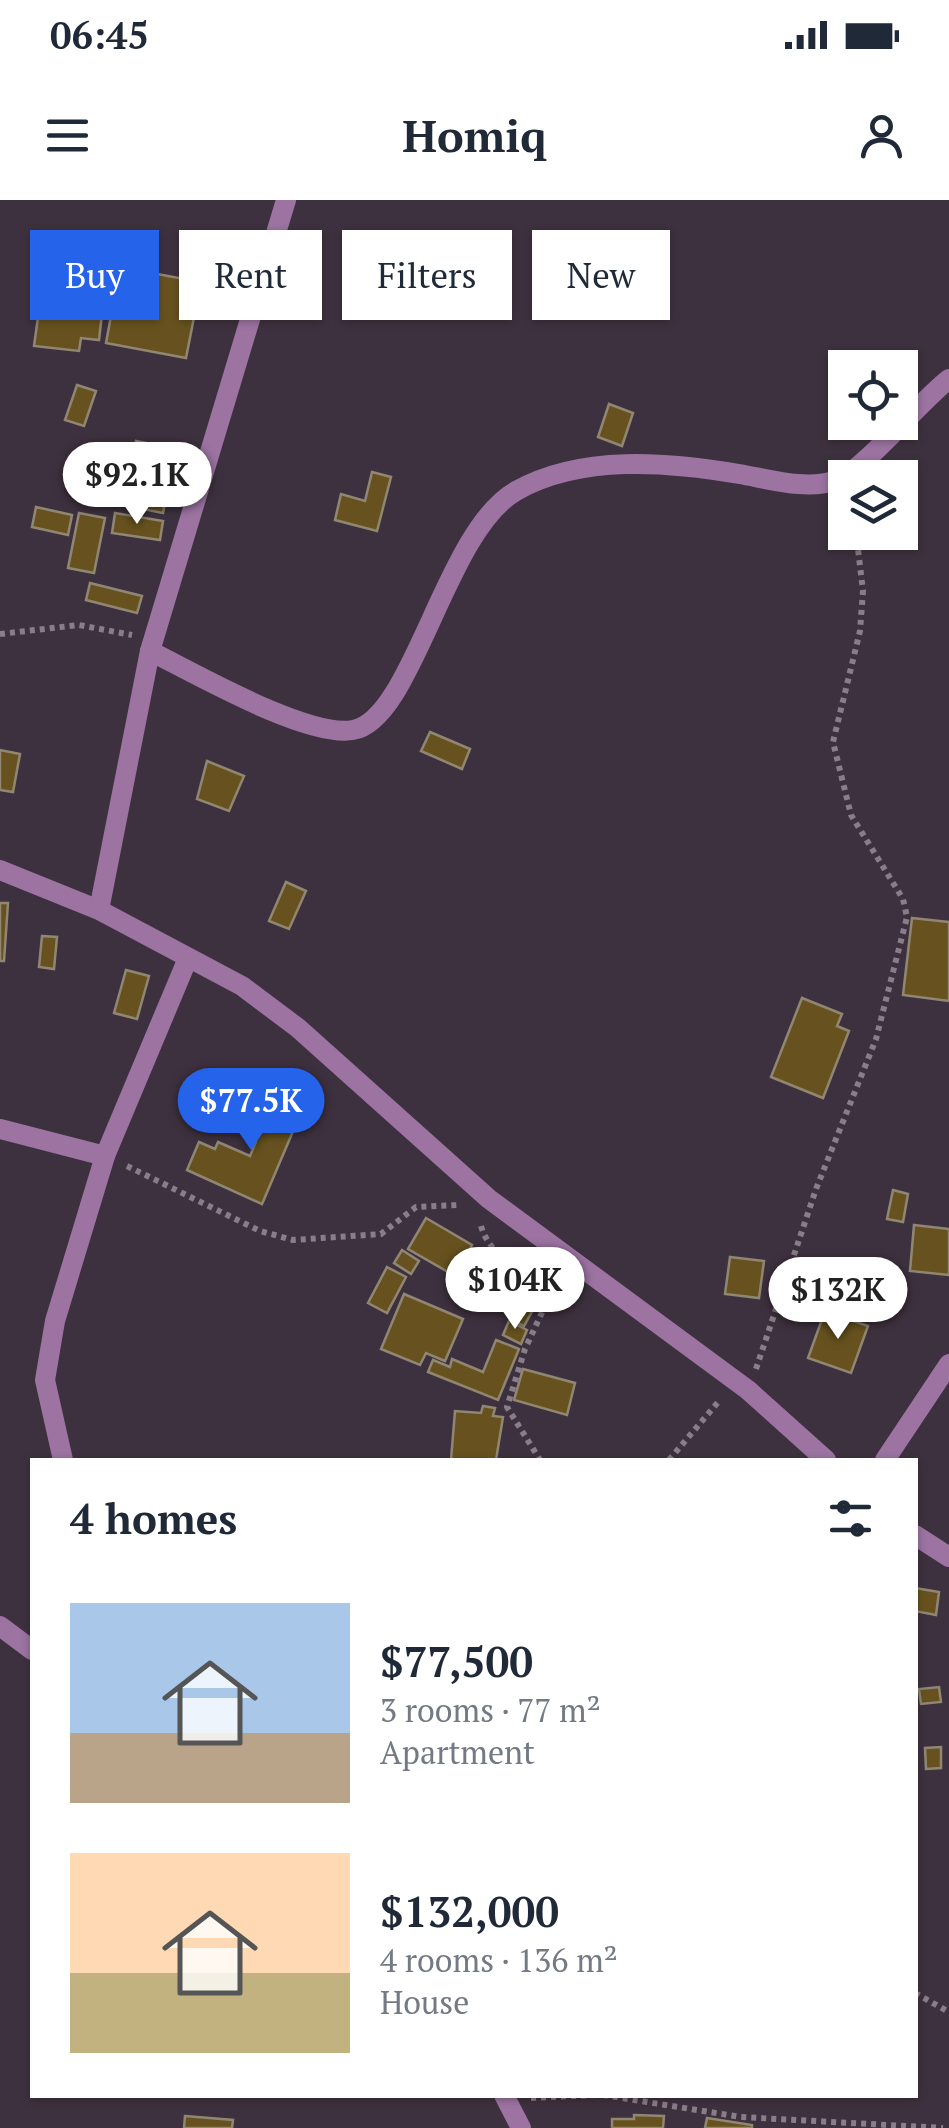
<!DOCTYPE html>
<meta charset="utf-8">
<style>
body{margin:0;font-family:"PT Serif",serif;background:#f6f6f7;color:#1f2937;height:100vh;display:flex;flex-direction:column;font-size:38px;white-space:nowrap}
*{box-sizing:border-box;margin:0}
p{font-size:32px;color:#747a83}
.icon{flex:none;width:55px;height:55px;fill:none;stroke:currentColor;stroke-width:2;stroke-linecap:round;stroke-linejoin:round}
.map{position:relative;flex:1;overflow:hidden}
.side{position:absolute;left:30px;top:1258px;width:888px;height:640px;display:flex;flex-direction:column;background:#fff;border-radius:0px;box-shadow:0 2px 8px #0004}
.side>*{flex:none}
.banner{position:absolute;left:30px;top:30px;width:890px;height:90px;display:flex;gap:20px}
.fabs{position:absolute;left:828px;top:150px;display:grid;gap:20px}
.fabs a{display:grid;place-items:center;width:90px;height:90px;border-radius:0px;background:#fff;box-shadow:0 2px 8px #0004;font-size:50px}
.price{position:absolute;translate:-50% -85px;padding:0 22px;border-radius:35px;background:#fff;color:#222;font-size:32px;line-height:65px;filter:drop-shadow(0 2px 5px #0008)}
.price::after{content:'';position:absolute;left:50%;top:60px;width:30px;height:22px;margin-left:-15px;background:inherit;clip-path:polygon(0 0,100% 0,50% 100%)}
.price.on{background:#2563eb;color:#fff}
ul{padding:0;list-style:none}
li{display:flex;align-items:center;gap:30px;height:250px;padding:0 40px}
li span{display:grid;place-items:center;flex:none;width:280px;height:200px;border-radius:0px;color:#555}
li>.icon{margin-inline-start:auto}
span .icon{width:120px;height:120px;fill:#fffc;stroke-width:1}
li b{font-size:42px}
h2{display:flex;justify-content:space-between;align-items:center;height:120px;padding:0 40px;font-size:42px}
.tag{padding:0 35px;border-radius:0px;background:#fff;box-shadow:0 2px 8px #0004;font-size:35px;line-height:90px}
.tag.on{background:#2563eb;color:#fff}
.status{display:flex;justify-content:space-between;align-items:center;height:70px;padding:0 50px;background:#fff;direction:ltr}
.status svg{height:28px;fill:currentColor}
header{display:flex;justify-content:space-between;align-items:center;height:130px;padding:0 40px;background:#fff;font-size:45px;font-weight:700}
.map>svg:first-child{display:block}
.building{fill:#67521f;stroke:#908773;stroke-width:2.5}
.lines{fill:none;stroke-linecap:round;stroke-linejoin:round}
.path{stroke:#887d89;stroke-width:6;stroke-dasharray:5 5;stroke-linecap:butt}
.minor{stroke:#9c73a1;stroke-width:20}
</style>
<div class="status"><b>06:45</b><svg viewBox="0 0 49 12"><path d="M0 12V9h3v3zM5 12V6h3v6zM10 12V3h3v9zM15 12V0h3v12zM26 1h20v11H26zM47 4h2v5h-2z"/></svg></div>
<header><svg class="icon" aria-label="menu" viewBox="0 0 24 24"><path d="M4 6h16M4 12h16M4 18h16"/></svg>Homiq<svg class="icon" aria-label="person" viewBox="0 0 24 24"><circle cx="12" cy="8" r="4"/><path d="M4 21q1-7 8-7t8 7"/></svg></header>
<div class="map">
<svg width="949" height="1928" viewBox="0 0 949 1928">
<rect width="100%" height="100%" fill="#3e313f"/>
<g class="building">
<polygon points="60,42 92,46 89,67 58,64"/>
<polygon points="120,67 184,79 182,94 198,97 186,158 106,143"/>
<polygon points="41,96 103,105 99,140 81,138 79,151 34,146"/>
<polygon points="77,185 96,191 84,226 65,220"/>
<polygon points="609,204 633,213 622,246 598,237"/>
<polygon points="136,241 176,249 163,313 123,305"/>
<polygon points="372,272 391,277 377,331 335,320 341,294 365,301"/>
<polygon points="36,307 72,315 68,335 32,327"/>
<polygon points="79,313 105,318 94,373 68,368"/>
<polygon points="115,313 163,321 160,340 112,333"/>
<polygon points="90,383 142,396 137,413 86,400"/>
<polygon points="430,532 470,549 462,569 421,551"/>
<polygon points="0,550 20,554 13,592 0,590"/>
<polygon points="207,561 244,576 229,611 197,599"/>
<polygon points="286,682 306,691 289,729 269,721"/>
<polygon points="0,703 8,703 4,761 0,761"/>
<polygon points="912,718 949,722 949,801 903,795"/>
<polygon points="42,736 57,737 54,769 39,767"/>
<polygon points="126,770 149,776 137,819 114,813"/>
<polygon points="802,798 842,814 837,826 849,831 823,898 771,877"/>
<polygon points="269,893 303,908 262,1004 187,970 199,942 215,949 218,942 250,956 256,942 249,939"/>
<polygon points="893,990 908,994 903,1022 887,1019"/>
<polygon points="426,1018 472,1045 455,1076 408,1049"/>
<polygon points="914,1025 949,1029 949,1075 910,1071"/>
<polygon points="402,1050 419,1061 411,1074 394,1063"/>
<polygon points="730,1057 764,1061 759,1098 725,1094"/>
<polygon points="479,1063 526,1089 515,1110 467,1083"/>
<polygon points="387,1067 406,1077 387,1113 368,1103"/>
<polygon points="404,1094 463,1119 445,1161 426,1153 420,1165 381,1149"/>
<polygon points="521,1101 534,1108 524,1126 511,1119"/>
<polygon points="825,1111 868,1126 851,1173 808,1158"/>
<polygon points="509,1121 527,1130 521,1144 503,1135"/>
<polygon points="496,1140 519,1149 498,1200 428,1172 433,1160 450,1167 452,1159 483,1172"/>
<polygon points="523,1169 575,1183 567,1215 514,1200"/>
<polygon points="483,1206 495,1208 493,1216 503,1217 496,1260 451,1260 455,1211 481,1213"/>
<polygon points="915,1388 939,1392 936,1415 915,1411"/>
<polygon points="939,1487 941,1502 921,1504 919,1489"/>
<polygon points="941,1547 941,1568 926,1569 925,1548"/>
<polygon points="634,1915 664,1916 663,1928 612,1928 612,1919 634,1919"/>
<polygon points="185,1916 233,1920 232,1928 184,1928"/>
<polygon points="707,1918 752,1925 752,1928 705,1928"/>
</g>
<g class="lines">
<g class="path">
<polyline points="0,434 79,425 132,435"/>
<polyline points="127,966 260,1031 293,1040 381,1034 416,1007 459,1005"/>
<path d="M481,1026C490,1057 526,1076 551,1093L525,1149L507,1207L540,1260"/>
<polyline points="756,1169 816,989 876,839 907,717 903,699 851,615 833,542 860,431 863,391 856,332"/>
<polyline points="669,1260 719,1201"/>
<polyline points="915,1793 949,1812"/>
<polyline points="603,1895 741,1917 943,1928"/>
<polyline points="531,1898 595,1895"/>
</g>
<g class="minor">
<path d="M150,451C194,473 307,538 353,530C413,520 445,331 516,291C581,254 669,262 739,274C769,279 807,291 837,280C862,272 921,200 949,179"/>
<polyline points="0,670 99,710 242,786 298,828 489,999 748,1190 826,1260"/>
<polyline points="99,710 150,451 286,0"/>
<polyline points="0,929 105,956"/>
<polyline points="63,1260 45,1180 55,1121 105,956 188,758"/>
<polyline points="885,1260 949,1164"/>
<polyline points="915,1335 949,1357"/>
<polyline points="0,1426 32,1450"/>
<polyline points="504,1895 521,1928"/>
</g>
</g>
</svg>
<div class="fabs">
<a><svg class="icon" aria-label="locate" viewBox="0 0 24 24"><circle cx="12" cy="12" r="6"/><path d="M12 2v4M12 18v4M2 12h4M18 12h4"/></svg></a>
<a><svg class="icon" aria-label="layers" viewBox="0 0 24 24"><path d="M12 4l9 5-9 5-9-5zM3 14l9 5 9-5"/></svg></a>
</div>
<b class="price" style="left:137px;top:327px">$92.1K</b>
<b class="price on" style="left:251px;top:953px">$77.5K</b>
<b class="price" style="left:515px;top:1132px">$104K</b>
<b class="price" style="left:838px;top:1142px">$132K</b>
<div class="banner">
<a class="tag on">Buy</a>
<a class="tag">Rent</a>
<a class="tag">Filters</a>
<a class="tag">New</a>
</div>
<section class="side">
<h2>4 homes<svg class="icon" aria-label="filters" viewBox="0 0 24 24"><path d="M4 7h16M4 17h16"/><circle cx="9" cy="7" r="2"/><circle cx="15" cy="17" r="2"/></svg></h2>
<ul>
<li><span style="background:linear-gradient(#a9c7e8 65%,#b9a48a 0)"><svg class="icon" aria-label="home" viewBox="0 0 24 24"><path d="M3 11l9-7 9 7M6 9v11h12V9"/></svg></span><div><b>$77,500</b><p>3 rooms · 77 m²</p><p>Apartment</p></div></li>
<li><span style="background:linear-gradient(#ffd9b3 60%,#c2b280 0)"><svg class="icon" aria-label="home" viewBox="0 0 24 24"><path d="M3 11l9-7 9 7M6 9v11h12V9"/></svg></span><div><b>$132,000</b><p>4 rooms · 136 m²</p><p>House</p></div></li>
</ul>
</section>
</div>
